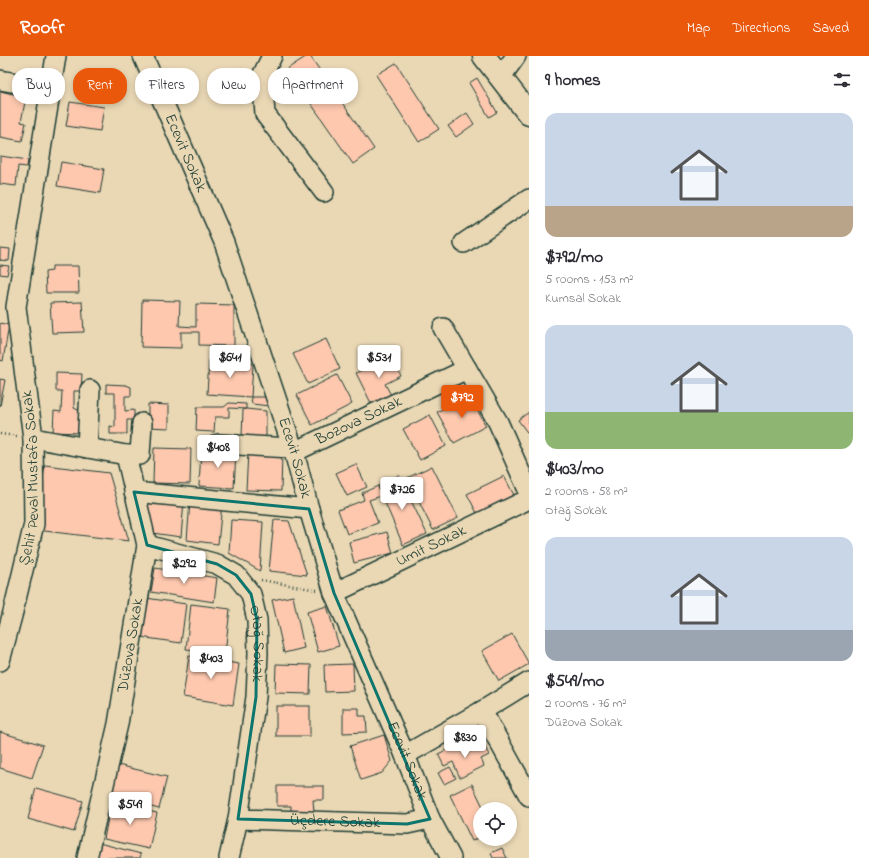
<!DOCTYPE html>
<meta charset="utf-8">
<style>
body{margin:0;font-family:"Indie Flower",sans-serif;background:#f7f7f7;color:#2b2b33;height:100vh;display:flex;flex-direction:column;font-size:15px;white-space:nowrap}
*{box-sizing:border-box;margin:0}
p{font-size:13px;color:#7c7c81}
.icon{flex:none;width:22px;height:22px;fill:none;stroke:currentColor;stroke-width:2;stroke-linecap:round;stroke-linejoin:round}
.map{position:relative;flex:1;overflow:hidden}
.side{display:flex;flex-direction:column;background:#fff;width:340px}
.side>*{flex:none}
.hud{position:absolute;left:12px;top:12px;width:380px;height:36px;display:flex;gap:8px}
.fabs{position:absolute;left:473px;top:746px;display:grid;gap:8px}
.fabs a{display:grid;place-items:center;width:44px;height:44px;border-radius:50%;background:#fff;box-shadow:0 2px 6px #0003;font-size:20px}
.price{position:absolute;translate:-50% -34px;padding:0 9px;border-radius:4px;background:#fff;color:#222;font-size:13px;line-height:26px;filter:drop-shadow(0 1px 2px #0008)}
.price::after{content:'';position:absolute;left:50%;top:24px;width:12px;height:9px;margin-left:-6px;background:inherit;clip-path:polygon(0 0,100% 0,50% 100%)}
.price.on{background:#ea580c;color:#fff}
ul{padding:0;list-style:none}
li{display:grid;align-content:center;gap:8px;height:212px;padding:0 16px}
li span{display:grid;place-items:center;height:124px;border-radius:12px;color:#555}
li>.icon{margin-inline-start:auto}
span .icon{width:72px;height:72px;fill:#fffc;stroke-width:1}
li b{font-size:17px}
h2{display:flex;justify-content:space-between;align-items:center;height:48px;padding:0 16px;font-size:17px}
.tag{padding:0 14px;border-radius:16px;background:#fff;box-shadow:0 2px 6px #0003;font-size:14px;line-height:36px}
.tag.on{background:#ea580c;color:#fff}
header{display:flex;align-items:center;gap:24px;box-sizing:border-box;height:56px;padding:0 20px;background:#ea580c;color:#fff}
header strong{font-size:19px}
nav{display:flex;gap:22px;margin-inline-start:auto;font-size:14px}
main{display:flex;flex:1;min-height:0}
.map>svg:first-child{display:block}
.building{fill:#fdc8ae;stroke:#1f3d34}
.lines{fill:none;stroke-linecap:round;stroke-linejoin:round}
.minor-casing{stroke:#1f3d34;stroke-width:22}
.major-casing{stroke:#1f3d34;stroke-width:25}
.path{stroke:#1f3d34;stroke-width:2.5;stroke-dasharray:1 3;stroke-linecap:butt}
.minor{stroke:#ead8b5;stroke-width:19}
.major{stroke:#ead8b5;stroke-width:22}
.marked{fill:none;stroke:#0f766e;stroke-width:3;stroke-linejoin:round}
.labels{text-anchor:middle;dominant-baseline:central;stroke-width:4;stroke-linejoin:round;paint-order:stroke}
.street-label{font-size:16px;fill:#1f3d34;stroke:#ead8b5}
</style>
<header>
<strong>Roofr</strong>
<nav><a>Map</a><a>Directions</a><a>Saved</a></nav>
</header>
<main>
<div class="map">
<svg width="529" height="802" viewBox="0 0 529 802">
<rect width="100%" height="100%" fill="#ead8b5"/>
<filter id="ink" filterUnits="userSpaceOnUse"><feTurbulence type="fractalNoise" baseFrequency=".025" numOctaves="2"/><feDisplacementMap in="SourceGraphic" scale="8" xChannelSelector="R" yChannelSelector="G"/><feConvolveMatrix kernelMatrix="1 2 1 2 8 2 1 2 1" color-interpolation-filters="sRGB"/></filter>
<g filter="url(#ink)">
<g class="building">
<polygon points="307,0 310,0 374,93 353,108 287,13"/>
<polygon points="396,7 439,73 419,86 376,19"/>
<polygon points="477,22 497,56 489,61 469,27"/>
<polygon points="0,35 26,41 21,66 26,67 22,85 0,81"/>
<polygon points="70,46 104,51 100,75 66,70"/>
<polygon points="467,57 474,68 456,81 448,70"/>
<polygon points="0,100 28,104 27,111 18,110 16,130 0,128"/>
<polygon points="61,106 104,113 100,137 57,130"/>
<polygon points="0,192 10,193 9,205 0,204 0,205"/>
<polygon points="0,209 9,210 7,219 0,218"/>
<polygon points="52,210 78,210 79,237 46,237 45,216 52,215"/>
<polygon points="142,244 180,245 179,270 196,271 196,248 234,249 234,290 199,289 199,276 181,276 181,292 141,291"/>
<polygon points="82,246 84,276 52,277 50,247"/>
<polygon points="0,267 9,269 3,305 0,304"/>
<polygon points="326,283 340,313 308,328 293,298"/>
<polygon points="391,299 401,320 385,328 391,339 372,349 356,317"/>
<polygon points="209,304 253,308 251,341 207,338"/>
<polygon points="56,317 82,318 81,335 74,335 74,352 82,356 81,377 53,376 54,355 61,356 62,335 56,335"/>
<polygon points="337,319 352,348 312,369 297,339"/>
<polygon points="0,323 5,324 0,350"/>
<polygon points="106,328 126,329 131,331 131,340 125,340 125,355 134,354 134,364 127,364 127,378 110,378 110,370 115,371 115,337 106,337"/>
<polygon points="469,339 486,370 454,387 437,356"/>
<polygon points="251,341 268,341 269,350 252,348"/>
<polygon points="229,347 246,348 246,353 229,352 229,361 215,361 214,376 196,375 197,351 224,351"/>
<polygon points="148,348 169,349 169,372 148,371"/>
<polygon points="246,353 266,355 266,381 242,380 243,354"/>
<polygon points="529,356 529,379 518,364"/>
<polygon points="430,359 446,390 420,404 403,373"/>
<polygon points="154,392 191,393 190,428 153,427"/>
<polygon points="201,394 236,396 234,432 199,430"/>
<polygon points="248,396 282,398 281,435 246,434"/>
<polygon points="356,408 367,431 347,440 336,417"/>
<polygon points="45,409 109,417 129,485 36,474"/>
<polygon points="432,410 458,462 433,474 407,422"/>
<polygon points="399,419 427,478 403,489 378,430"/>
<polygon points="504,420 515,441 478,459 467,438"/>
<polygon points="378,430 381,440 369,444 378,467 347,478 338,454 364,444 362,437"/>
<polygon points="147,441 184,445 181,481 152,477"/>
<polygon points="190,445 222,448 218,488 187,484"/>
<polygon points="231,464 263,466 260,515 229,497"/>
<polygon points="274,464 289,465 307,519 269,515"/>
<polygon points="387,476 393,497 354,507 349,486"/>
<polygon points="155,512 217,522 214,546 151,536"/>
<polygon points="293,540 304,592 284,597 272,544"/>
<polygon points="146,542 186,548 181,587 140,581"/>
<polygon points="191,548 230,553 225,597 186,593"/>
<polygon points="327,550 339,590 318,596 307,556"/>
<polygon points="512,578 529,608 499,625 482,595"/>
<polygon points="189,600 239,608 233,649 183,641"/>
<polygon points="276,608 311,609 310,638 275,637"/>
<polygon points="353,608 354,635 325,636 324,609"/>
<rect x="276" y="650" width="34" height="30"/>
<polygon points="343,652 359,652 359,660 366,660 367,676 343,677"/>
<polygon points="0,676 43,689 32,722 0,712"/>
<polygon points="384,679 392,705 382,717 361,724 350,690"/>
<polygon points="483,687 489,699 481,703 484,710 460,722 453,706 444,710 438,698 459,688 463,697"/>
<polygon points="118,709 167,721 159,753 110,740"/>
<polygon points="450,711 456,722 444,728 438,717"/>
<polygon points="472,728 484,753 480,753 480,781 472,785 450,739"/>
<polygon points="277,730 324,730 324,744 313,744 314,756 291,756 291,750 277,750"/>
<polygon points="36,732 83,745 74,776 28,763"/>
<polygon points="111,747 157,757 149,793 104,783"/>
<polygon points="99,787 141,798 140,802 95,802"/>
<polygon points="502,792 507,802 493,802 491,797"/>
</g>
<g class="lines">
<defs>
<g id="minor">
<path id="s1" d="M143,0L224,186L294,396L309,453L334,537L405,699L430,763L451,802"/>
<polyline points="272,0 262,20 265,58 324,136"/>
<polyline points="501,21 516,0"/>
<polyline points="0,24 51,33"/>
<polyline points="464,187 529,143"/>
<polyline points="443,272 498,366 529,436"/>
<polyline points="33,382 126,399 140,399 142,367"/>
<polyline points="218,388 292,392"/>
<polyline points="87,392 90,334"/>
<path id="s2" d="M294,396L467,313"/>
<polyline points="134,436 309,453"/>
<path id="s3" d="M147,489L217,508L236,519L251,538L257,564L258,597L256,641L238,763L229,802"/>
<path id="s4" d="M334,537L529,443"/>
<path id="s5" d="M0,605L13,556L34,468L33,382L16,251L56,0"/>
<polyline points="482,655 529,740"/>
<polyline points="405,699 482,655 529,626"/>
<path id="s6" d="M238,763L407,768L430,763"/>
<path id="s7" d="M87,802L118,668L147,489L126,399"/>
</g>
<polyline id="major" points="484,0 525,53 529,58"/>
</defs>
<use href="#minor" class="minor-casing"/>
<use href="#major" class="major-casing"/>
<g class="path">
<polyline points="0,378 17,380"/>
<polyline points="261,524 317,534"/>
</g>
<use href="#minor" class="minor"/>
<use href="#major" class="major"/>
</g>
</g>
<path class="marked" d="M134,436L309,453L334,537L430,763L407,768L238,763L256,641L257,564L251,538L236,519L217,508L147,489Z"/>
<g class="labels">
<g class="street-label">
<text stroke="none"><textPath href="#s1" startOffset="106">Ecevit Sokak</textPath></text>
<text stroke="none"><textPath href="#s2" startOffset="72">Bozova Sokak</textPath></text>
<text stroke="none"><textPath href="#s1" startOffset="430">Ecevit Sokak</textPath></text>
<text stroke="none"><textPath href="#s5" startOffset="187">Şehit Peval Mustafa Sokak</textPath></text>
<text stroke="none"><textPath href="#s4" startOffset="108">Umit Sokak</textPath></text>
<text stroke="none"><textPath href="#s3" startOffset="169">Otağ Sokak</textPath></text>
<text stroke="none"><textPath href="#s7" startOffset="217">Düzova Sokak</textPath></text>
<text stroke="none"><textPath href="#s1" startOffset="754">Ecevit Sokak</textPath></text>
<text stroke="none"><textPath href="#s6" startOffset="97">Üçdere Sokak</textPath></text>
</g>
</g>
</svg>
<div class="fabs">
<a><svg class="icon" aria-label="locate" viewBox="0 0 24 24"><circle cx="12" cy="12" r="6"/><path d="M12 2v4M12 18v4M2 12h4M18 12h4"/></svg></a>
</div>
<b class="price" style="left:230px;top:323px">$641</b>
<b class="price" style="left:379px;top:323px">$531</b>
<b class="price on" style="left:462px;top:363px">$792</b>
<b class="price" style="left:218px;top:413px">$408</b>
<b class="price" style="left:402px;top:455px">$726</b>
<b class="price" style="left:184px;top:529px">$292</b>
<b class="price" style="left:211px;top:624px">$403</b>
<b class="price" style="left:465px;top:703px">$830</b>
<b class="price" style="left:130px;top:770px">$549</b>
<div class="hud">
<a class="tag">Buy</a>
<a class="tag on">Rent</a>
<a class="tag">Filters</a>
<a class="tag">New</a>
<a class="tag">Apartment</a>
</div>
</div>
<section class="side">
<h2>9 homes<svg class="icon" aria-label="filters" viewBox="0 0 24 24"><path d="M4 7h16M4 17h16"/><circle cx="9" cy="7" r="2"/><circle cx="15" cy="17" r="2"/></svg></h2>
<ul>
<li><span style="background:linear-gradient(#c9d6e8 75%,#b9a48a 0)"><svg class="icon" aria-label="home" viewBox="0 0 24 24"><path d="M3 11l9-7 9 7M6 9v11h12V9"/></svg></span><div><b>$792/mo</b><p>5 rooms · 153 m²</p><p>Kumsal Sokak</p></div></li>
<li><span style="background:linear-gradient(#c9d6e8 70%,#8fb573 0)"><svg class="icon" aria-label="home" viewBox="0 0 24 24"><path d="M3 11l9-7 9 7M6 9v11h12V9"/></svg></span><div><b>$403/mo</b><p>2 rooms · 58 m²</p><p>Otağ Sokak</p></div></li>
<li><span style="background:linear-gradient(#c9d6e8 75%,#9aa5b1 0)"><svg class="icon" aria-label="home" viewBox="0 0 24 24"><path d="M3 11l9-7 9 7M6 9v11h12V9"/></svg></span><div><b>$549/mo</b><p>2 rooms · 76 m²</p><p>Düzova Sokak</p></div></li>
</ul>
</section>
</main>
